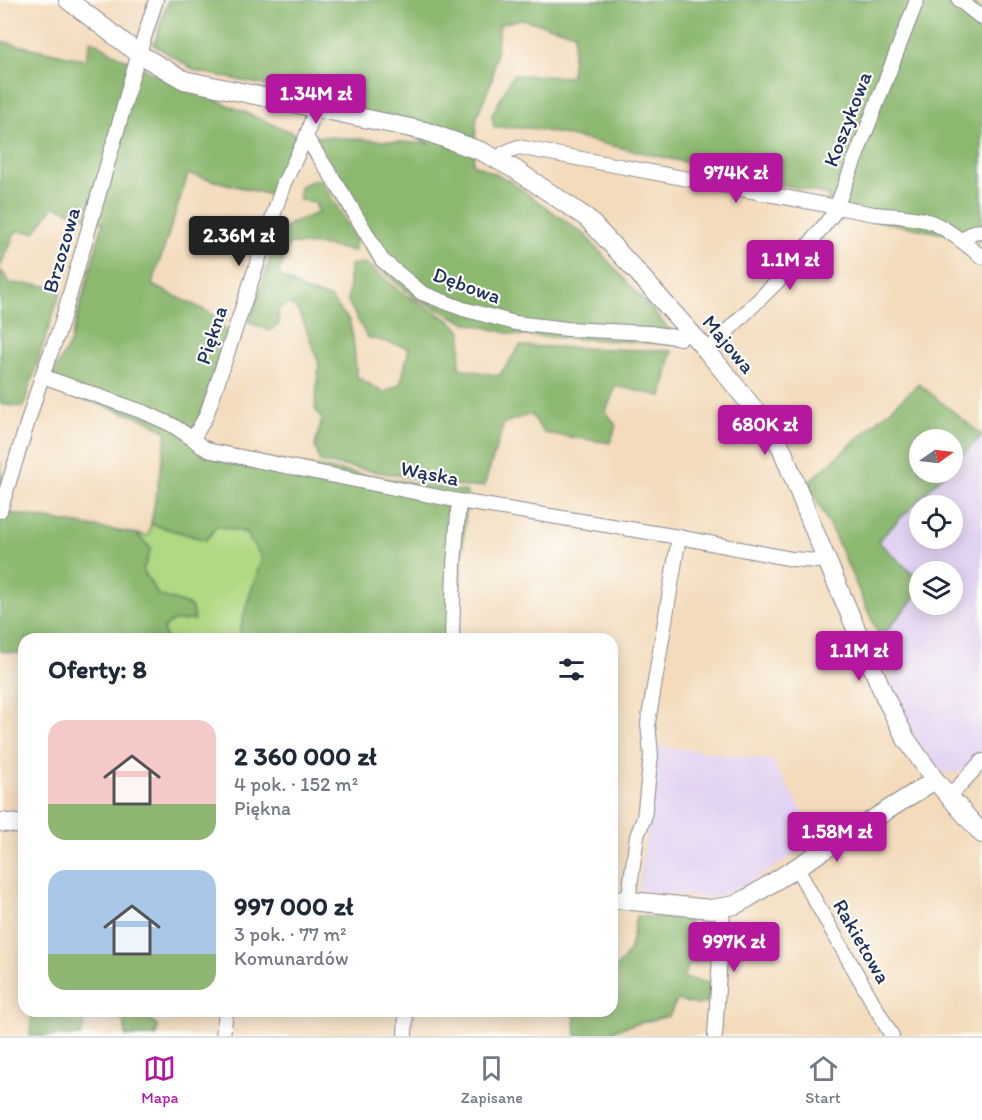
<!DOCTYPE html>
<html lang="pl">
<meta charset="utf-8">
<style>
body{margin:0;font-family:Itim,sans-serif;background:#f2f2f3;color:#1f2937;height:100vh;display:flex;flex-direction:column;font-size:22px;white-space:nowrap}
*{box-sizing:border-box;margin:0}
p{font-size:20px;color:#747a83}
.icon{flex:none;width:33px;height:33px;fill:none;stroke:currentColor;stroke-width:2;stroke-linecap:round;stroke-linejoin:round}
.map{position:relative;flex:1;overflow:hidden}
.drawer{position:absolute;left:18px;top:633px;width:600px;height:384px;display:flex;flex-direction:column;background:#fff;border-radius:18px;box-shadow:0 3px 15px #0003}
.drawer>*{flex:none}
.needle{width:39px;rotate:76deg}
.tools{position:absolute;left:909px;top:429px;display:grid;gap:12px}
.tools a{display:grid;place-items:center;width:54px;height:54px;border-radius:50%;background:#fff;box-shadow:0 3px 15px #0003;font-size:30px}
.price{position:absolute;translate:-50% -51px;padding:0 14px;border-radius:6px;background:#b5179e;color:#fff;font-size:20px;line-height:39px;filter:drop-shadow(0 2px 3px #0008)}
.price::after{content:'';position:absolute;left:50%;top:36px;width:18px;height:14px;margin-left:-9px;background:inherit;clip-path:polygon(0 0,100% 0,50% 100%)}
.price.on{background:#222;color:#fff}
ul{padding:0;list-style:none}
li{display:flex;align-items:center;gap:18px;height:150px;padding:0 30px}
li span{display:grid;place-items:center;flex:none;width:168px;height:120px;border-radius:18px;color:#555}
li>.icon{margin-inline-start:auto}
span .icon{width:72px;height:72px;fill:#fffc;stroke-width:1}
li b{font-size:26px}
h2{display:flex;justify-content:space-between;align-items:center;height:72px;padding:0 30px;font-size:26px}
.dock{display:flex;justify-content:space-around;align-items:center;height:84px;border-top:2px solid #e0e1e3;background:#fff;font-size:16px;color:#747a83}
.dock a{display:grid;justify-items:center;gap:3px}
.dock .on{color:#b5179e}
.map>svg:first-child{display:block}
.built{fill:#e3d3f2;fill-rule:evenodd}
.green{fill:#b1d882;stroke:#668470;stroke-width:1.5}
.forest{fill:#8cb870;stroke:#547467;stroke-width:1.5}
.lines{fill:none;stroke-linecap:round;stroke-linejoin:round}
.street-casing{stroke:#87858c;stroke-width:16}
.secondary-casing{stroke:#87858c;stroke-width:20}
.street{stroke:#fff;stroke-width:14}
.secondary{stroke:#fff;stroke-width:18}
.labels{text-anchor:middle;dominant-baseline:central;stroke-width:4.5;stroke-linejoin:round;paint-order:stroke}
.street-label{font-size:21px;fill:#1b2f5e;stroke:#fdfcf7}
</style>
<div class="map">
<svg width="982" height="1036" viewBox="0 0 982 1036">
<rect width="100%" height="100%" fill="#fdfcf7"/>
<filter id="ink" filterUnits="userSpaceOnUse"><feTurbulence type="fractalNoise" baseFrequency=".0167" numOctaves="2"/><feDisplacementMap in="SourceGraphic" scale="12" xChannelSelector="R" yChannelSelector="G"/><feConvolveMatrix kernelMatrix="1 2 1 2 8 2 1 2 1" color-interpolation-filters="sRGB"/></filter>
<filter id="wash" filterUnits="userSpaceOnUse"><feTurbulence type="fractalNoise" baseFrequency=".008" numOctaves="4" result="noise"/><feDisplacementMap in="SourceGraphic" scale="24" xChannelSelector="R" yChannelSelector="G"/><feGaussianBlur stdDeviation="1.35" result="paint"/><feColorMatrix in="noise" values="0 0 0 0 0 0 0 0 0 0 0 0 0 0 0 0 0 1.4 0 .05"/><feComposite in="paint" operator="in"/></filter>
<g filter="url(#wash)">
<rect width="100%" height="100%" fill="#f3dbbb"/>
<g class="built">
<path d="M982,435V749L962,772L943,773L917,740L897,701L880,638L919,593L920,604H952V572H920L919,581L878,541L945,473L952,472L953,465ZM920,506H952V538H920Z"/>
<polygon points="658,746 771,760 820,839 738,889 722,895 709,898 641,891 639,888"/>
</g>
<polygon class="green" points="151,524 205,540 217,526 245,532 263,558 248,601 238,639 166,639 163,629 173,621 195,620 191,606 158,595 143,570 151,549 137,534 148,536"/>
<g class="forest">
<polygon points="168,0 969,0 982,10 982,241 826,211 828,195 561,134 531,128 494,127 492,115 513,75 571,77 575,33 521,19 500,24 492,80 477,116 473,164 508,180 585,235 683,345 516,335 464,322 416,298 377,267 338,199 298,135 271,195 188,174 152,285 211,313 227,332 199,418 203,448 467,492 456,639 238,639 248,601 262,558 245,532 217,526 206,540 151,524 167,432 147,420 46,387 70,343 103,223 54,206 35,232 16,231 0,268 0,41 85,60 91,40 124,59 150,72 298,135 430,144 317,96 196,71 154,45"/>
<polygon points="317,179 323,183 356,240 355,251 320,245 289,244 278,275 306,291 330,298 349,320 353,338 357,377 384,393 401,383 409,348 367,337 348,301 350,265 365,263 402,293 451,321 462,332 459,368 499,376 520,346 672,351 662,396 616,386 606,411 616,426 610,443 544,433 531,414 504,423 484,486 467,487 320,462 315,446 322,419 315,409 319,364 303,320 296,308 288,304 278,308 279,324 270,331 249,322 278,235 291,223 318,213 315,202 299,200 300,186"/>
<polygon points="0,269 10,283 62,287 23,407 0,404"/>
<polygon points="919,384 982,435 953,465 952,440 920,440 920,472 945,473 878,541 920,581 919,593 880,638 836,539 808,483"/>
<polygon points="0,460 5,512 137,534 151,549 143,570 158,595 191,606 195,620 173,621 163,629 166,639 24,639 24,654 0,651"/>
<path d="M636,916L689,920L686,946L705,951L708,959L690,963L683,978L710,983V1001L698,1005L677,1000L669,1016L615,1029L612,1036H576L574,1011H612V971C633,955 632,940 636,916Z"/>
<polygon points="32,1011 65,1011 85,1019 81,1036 30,1036"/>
<polygon points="109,1011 140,1011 158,1026 156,1036 126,1036 124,1022"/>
</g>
</g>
<g filter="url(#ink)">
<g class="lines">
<defs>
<g id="street">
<polyline points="959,0 982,18"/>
<polyline points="306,137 345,197 382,260 422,293 463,309 515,323 567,329 650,333 681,338 689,331"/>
<path d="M499,162L504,153L518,147L874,214C892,216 913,216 931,222C947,228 968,246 982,257"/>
<polyline points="962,241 973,232 982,231"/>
<polyline points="707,351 788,271 834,213 917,0"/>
<polyline points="42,376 146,413 172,425 193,439 201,446 211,451 459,501 679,537 792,559 818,561 826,559"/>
<polyline points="193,439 206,416 216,387 284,183 306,137 316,107"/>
<polyline points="0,511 42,376 60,328 121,117 132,76 156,0"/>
<polyline points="452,639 454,565 459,501"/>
<polyline points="949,797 982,761"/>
<polyline points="796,867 892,1036"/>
<polyline points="628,901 637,836 644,818 651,755 648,723 679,537"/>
<polyline points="223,1036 226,1011"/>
<polyline points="405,1036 406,1011"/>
<polyline points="715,1036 723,908"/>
</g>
<g id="secondary">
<polyline points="68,0 139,54 184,80 425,131 483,152 516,170 587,218 637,272 707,351 754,409 781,447 817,537 885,697 906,739 935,780 982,834"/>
<polyline points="0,822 24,825"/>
<polyline points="612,899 711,909 735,905 748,898 935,780"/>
</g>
</defs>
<use href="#street" class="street-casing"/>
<use href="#secondary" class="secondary-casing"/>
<use href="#street" class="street"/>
<use href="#secondary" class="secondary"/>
</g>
</g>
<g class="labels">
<g class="street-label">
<text transform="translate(847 119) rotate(-69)">Koszykowa</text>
<text transform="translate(61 250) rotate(-74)">Brzozowa</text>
<text transform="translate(467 285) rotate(20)">Dębowa</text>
<text transform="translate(211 335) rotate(-72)">Piękna</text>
<text transform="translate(729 344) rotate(50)">Majowa</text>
<text transform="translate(430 473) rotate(11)">Wąska</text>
<text transform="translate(862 941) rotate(60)">Rakietowa</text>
</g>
</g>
</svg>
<div class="tools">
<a><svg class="needle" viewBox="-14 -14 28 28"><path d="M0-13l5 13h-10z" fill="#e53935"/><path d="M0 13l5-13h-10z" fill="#747a83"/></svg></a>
<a><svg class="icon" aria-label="locate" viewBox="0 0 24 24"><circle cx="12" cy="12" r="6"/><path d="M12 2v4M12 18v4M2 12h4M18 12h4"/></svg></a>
<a><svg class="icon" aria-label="layers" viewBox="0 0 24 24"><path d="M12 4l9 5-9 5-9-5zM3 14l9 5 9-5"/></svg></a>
</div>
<b class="price" style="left:316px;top:125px">1.34M zł</b>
<b class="price" style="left:736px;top:204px">974K zł</b>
<b class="price on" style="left:239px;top:267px">2.36M zł</b>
<b class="price" style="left:790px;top:291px">1.1M zł</b>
<b class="price" style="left:765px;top:456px">680K zł</b>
<b class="price" style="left:859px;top:682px">1.1M zł</b>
<b class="price" style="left:837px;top:863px">1.58M zł</b>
<b class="price" style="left:734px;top:973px">997K zł</b>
<section class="drawer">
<h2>Oferty: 8<svg class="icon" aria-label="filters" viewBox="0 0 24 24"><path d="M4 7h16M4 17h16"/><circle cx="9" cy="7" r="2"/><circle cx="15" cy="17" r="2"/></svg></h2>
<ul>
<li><span style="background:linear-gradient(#f6c9c9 70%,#8fb573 0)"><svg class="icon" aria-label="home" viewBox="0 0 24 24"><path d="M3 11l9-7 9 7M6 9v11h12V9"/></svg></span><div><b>2 360 000 zł</b><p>4 pok. · 152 m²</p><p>Piękna</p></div></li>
<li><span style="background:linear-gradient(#a9c7e8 70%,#8fb573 0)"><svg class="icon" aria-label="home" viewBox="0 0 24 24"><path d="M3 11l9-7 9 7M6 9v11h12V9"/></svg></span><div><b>997 000 zł</b><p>3 pok. · 77 m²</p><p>Komunardów</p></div></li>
</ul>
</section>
</div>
<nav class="dock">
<a class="on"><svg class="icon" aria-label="map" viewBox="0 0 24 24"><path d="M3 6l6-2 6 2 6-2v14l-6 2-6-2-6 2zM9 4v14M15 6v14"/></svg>Mapa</a>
<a><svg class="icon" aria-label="saved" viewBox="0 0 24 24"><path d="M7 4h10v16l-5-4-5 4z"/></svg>Zapisane</a>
<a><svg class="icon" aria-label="home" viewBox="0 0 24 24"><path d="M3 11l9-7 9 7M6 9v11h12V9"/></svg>Start</a>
</nav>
